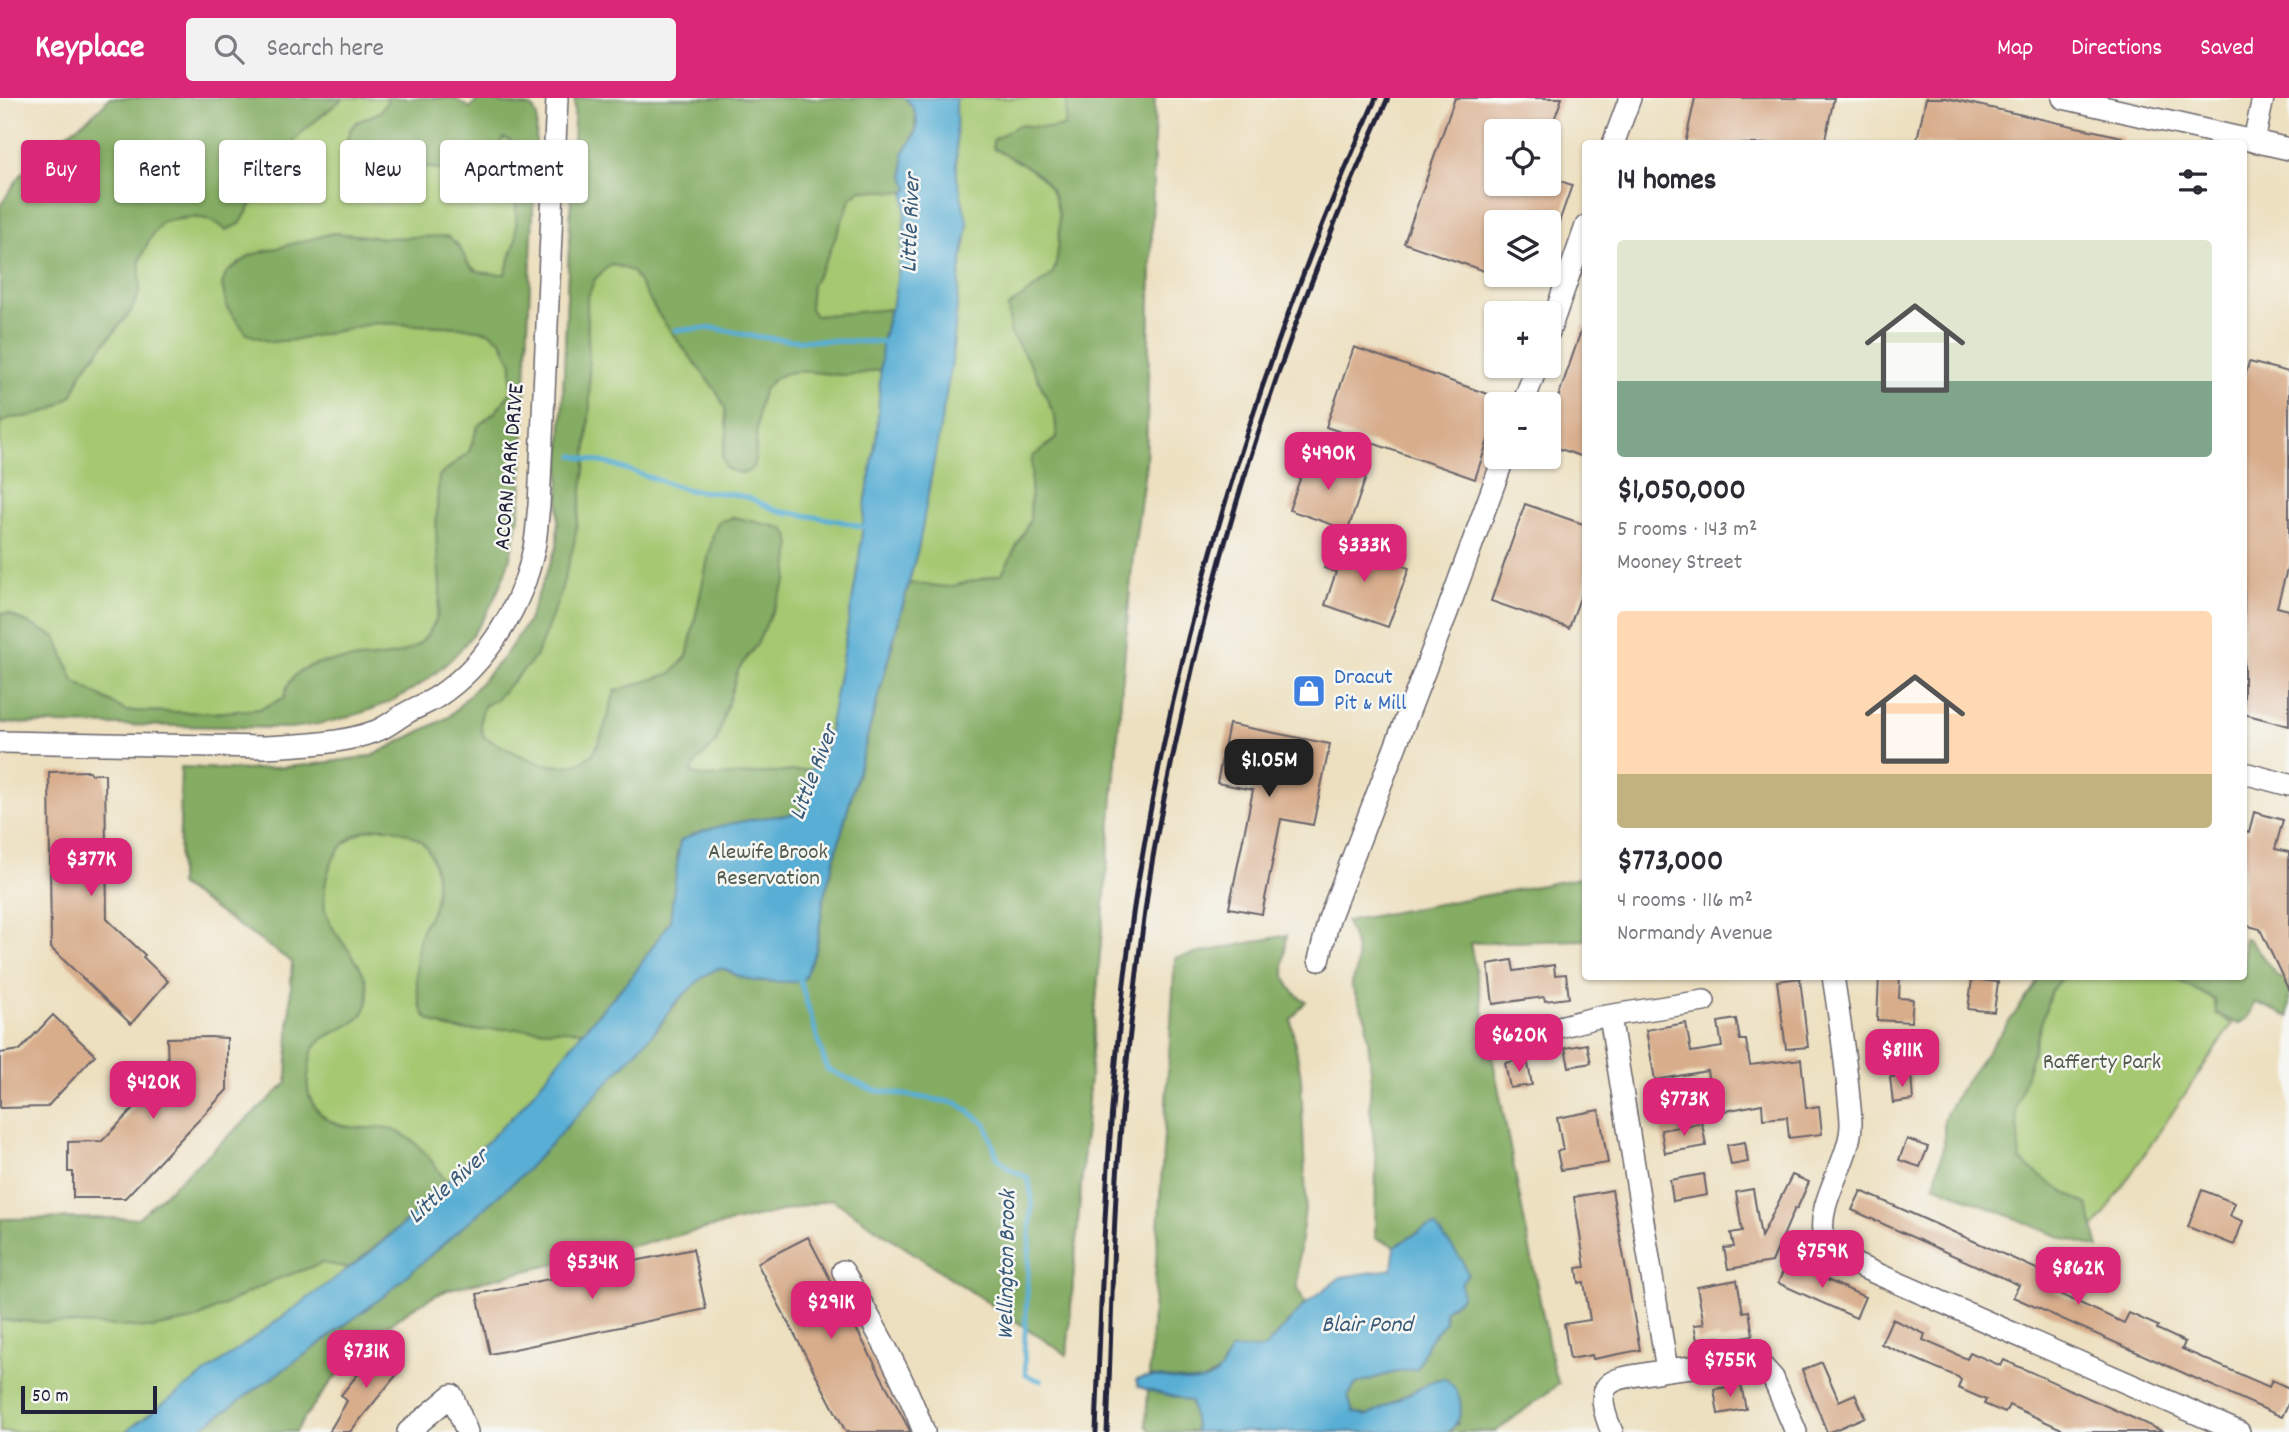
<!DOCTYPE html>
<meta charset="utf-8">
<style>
body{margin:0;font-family:Dekko,sans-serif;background:#f2f2f3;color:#2b2b33;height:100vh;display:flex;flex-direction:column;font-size:26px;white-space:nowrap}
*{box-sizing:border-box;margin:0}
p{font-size:23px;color:#7c7c81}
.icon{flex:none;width:38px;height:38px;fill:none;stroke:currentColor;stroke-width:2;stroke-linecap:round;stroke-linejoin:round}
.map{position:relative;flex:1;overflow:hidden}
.panel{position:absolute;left:1582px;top:42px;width:665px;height:840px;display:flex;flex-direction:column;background:#fff;border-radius:7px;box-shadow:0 2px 5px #0004}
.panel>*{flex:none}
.hud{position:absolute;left:21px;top:42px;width:665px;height:63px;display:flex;gap:14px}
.tools{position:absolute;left:1484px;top:21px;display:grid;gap:14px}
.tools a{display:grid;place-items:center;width:77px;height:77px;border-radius:7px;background:#fff;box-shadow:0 2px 5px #0004;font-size:35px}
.scale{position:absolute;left:21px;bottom:18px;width:136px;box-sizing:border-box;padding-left:7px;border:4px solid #22223b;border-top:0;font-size:19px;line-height:24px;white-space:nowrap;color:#22223b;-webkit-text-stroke:5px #f6f6f2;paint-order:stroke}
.price{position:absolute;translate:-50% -60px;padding:0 16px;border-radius:14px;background:#db2777;color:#fff;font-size:23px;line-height:46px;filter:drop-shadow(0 2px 4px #0008)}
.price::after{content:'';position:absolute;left:50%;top:42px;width:21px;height:16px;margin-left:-10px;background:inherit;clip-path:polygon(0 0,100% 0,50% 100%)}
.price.active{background:#222;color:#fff}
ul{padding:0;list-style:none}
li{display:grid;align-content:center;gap:14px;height:371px;padding:0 35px}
li span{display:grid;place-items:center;height:217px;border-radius:7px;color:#555}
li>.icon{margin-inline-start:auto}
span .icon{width:126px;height:126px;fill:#fffc;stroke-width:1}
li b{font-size:30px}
h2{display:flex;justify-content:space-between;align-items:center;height:84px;padding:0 35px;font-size:30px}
.chip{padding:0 24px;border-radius:7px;background:#fff;box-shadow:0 2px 5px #0004;font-size:24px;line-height:63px}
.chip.active{background:#db2777;color:#fff}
header{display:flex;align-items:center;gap:42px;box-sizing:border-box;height:98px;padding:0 35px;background:#db2777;color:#fff}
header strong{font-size:33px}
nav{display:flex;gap:38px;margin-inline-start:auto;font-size:24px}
.search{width:490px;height:63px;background:#f2f2f3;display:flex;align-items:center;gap:18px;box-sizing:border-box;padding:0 24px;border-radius:7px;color:#7c7c81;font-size:26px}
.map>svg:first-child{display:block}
.green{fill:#a5c871;stroke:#647556;stroke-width:2}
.forest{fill:#84ac63;stroke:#53674f;stroke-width:2}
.water{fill:#58aed4;stroke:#3d6888;stroke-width:2}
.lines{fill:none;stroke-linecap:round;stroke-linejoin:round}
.stream{stroke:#58aed4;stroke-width:5}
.building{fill:#d8ad8c}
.minor-casing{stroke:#69646a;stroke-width:24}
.minor{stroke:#fff;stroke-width:21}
.rail{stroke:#22223b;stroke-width:5}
.labels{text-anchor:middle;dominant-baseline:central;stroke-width:5;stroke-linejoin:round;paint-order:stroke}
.street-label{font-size:23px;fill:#22223b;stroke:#f6f6f2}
.shop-label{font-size:23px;fill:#366cbe;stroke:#f6f6f2;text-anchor:start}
.park-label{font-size:23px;fill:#505c4e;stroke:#f6f6f2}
.water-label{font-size:24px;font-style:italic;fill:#385a78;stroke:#f6f6f2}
</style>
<header>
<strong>Keyplace</strong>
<div class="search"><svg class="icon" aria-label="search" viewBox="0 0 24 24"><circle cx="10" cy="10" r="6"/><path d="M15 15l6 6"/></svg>Search here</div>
<nav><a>Map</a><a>Directions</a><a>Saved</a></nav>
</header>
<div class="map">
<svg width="2289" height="1334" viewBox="0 0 2289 1334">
<rect width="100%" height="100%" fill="#f6f6f2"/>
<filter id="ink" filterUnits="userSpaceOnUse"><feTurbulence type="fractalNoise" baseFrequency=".0143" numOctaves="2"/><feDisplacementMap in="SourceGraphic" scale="14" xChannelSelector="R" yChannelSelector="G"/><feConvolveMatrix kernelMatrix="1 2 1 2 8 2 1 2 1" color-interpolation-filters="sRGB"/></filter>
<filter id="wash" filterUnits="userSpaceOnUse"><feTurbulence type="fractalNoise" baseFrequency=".00686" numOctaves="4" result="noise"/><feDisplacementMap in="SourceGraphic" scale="28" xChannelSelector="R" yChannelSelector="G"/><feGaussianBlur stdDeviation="1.57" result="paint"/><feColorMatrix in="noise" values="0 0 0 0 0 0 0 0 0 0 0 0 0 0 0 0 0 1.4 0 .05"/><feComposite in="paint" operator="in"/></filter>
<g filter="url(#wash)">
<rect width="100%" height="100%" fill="#ede0c0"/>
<g class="green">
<path d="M343,0H389L380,15L357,24L351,30L344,50L352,61L371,71L406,66L465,76L504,40L512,43L516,55V142L505,176H489L477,173L465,164L386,140L333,135L293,147L294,242L375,225L461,229L489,234L501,243L512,265L511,294L495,314L478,328L469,354L439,378L437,452L441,494L436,522L423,543L410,553L384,560L334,563L285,600L260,611L214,615L126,613L74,583L56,539L7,515L0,516V326L10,320L33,318L73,297L82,273L131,213L140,193V162L149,142L162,124C186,120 206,114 226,131L240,126L278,62L302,34Z"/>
<path d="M575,0H1155L1146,363L1132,466L1067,1257L832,1101L462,1187C388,1211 337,1271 295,1334H0V1121L138,1120L287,985L292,864L179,787L181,669L247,672L310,667L372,658L449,619L504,559L527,525L557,448Z"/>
<polygon points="2166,878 2174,880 2215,902 2216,916 2232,926 2086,1143 1980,1027 2058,879"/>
</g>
<g class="forest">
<path d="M109,0H343L302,34L278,62L240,126L226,132C206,114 186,119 162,124L149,142L140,162V193L131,213L82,273L73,297L53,311L33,318L10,320L0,326V108C13,87 26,67 45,52C66,34 92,22 109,0Z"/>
<path d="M389,0H454L470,10L477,3L475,0H494L501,5L532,9L537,18L521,401C507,537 426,615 291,630L0,625V516L7,515L56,539L74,583L126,613L213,615L260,611L284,600C296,530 411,593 436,521C444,499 438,475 437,452C435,428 437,402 439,378L469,354L478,328L495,314L511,294L512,266L502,243L489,234L461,229L375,225L294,242L271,244L247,236L227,210L222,187L226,175L251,157L333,135L386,140L447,138C475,154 453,178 505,176L516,142V55L511,43L504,40L502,42L485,72L478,77L406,66L371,71L352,61L344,51L351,30L357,24L380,14Z"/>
<path d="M575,0H905L915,10C917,29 915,40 903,55L909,91L905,94L861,92L851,100L828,158L812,187L810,211L815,218L890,211L882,245V271C870,274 857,277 844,277C819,277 786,264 767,288C759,298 758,316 757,329C754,350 763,389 726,370L722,359L727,334L725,310L717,294L662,222L632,173L611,166L595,181L587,201L590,308L585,372L574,446L559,500L536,559L495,602L484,608C480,620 479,627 484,639C513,653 559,684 590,658C601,649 610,608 615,593L672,575L687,558L713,437L718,424L734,419L783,430L789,437L791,448L787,482L757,546L738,572L716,645L697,663L691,675L705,679L808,672L812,691L806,710L791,718L762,720L690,738L677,754V781L670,823L634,876L583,933C558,932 533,931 508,931C488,931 459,936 440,927C437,926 429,922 426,919C413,903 415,850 422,831C425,823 432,816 434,808C439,786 437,752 416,740C375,716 335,737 326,783C324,794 323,805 326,815C334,842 367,865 368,894C369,935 328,926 313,952C310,958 310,966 309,973C307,983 307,995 312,1004C324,1027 345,1030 370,1030C377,1029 385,1028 391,1031C419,1041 431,1062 447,1085L408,1122L349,1170L323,1165L272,1183L194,1222L153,1230L0,1222V1121L138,1120L287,985L292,864L179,787L181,669L247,672L310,667L372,658L449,619L504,559L527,525L557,448Z"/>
<path d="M1067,0H1155L1146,363L1132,466L1067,1257L832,1101L449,1191C382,1220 335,1273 295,1334H195L314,1250L385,1197L620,970C632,958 644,946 655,933C671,915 691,876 717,871C725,869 732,875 738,878L816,852L824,799L909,485L948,489L1002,476L1030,422L1032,359L1057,340L1055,319L1034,272L1010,234L1008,209C1018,201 1045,184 1052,176C1058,167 1058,149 1059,138C1062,82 1037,74 993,50V42L1019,27L1050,30L1065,28Z"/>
<path d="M1585,779V842L1470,845L1554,1274L1559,1286L1495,1334H1448L1458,1325L1444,1280L1435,1282L1367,1318L1352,1314L1348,1298L1356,1286C1376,1279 1396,1273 1417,1271L1428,1244L1445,1224L1444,1213L1462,1199L1426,1130L1395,1148L1375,1140L1376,1064L1370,1008L1371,972L1366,921L1351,887C1363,863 1355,846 1346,823Z"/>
<path d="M1287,837C1283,864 1278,888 1306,903L1291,922L1301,979L1306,1104L1299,1156L1298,1190L1305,1206L1264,1251H1231L1220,1273L1201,1284L1149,1278L1175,860Z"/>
<polygon points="2244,840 2249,841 2278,879 2289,883 2289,919 2255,904 2248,920 2238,926 2216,915 2215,902 2174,880 2166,879 2244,878"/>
<polygon points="2039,879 2062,879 2051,893 2016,1010 2020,1062 2052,1087 2088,1107 2099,1150 2060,1139 1934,1087 1944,1047 1944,1020 1959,993 2034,889"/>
<polygon points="1148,1292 1175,1297 1191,1304 1196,1334 1151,1334 1146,1327"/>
</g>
<g class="water">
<path d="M905,0H956L957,80L968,127L960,175L952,263L919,447L824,799L816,852L804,881L792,884L754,883L738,878L725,871H717L704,878L675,905L656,932L522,1077L385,1197L314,1250L195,1334H125L368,1156L408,1122L520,1011L583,933L634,876L670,823L680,743C703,730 736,724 762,720C780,717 789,719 806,710L812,691L808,672L812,671L826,650L858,469L865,407L877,335L882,245L890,211L892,210C899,171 906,134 905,94L909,91L904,78L903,55C919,36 923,18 905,0Z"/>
<path d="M1435,1128L1462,1162L1468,1176L1461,1185L1462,1199L1444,1213L1445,1224L1428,1244L1417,1271C1396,1273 1376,1279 1356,1286L1348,1298L1353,1314L1367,1318L1435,1282L1444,1280C1464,1294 1467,1319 1448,1334H1196L1191,1304C1174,1296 1155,1297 1138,1288L1136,1282C1161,1270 1201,1299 1221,1271C1225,1265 1228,1257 1231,1251H1264L1305,1206L1341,1179L1392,1171L1395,1148L1426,1130Z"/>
</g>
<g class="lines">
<g class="stream">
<polyline points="675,232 715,230 751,238 788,242 888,244"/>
<polyline points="574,358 610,366 688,392 732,396 750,400 778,413 835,422 863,429 869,427"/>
<polyline points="798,876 827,971 873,992 957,1005 986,1026 997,1059 1008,1070 1028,1080 1032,1100 1024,1255 1026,1277 1041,1283"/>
</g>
</g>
<g id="blocks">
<g class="building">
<polygon points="1455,0 1562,0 1550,33 1496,33 1496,86 1549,86 1549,79 1572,87 1559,124 1496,124 1496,177 1404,145"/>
<polygon points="1695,0 1834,0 1824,46 1685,46"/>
<polygon points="1926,0 1946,0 2122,39 2122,46 1916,46"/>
<polygon points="1583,227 1586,228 1586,360 1549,347 1549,326"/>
<polygon points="1354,249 1496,299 1496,318 1475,381 1326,329"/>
<polygon points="2249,264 2289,274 2289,464 2277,509 2289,512 2289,628 2244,616 2244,283"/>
<polygon points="1309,356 1367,376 1348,432 1289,412"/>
<polygon points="1525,406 1586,427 1586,483 1569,530 1491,503"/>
<polygon points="1333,443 1409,470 1388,529 1325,507 1336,474 1324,470"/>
<polygon points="1229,626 1330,646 1313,727 1281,721 1262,816 1229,810 1253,692 1217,685"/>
<polygon points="90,673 91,676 105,676 107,821 145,857 143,859 168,883 131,926 51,850 49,674"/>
<polygon points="2254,714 2283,722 2275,751 2289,754 2289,893 2260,831 2244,827 2244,733 2249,735"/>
<polygon points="1512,862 1514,873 1554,867 1555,877 1566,876 1569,900 1545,903 1544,899 1493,906 1488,866"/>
<polygon points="1879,878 1900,878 1899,900 1913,901 1911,924 1877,922"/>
<polygon points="1800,880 1808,949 1786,951 1777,883"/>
<polygon points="1972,881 1998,884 1994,914 1968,911"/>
<polygon points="53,917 95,957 47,1009 0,1010 0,955 20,952"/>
<polygon points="1736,921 1740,942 1746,942 1750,967 1801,961 1806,1010 1819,1008 1822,1036 1789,1040 1787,1019 1763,1021 1762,1006 1714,1015 1707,973 1655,982 1646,932 1686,925 1691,954 1722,949 1718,924"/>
<polygon points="209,939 227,940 227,992 125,1100 73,1100 73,1074 68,1074 68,1044 102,1043 168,975 167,940"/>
<polygon points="1587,946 1591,965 1569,969 1565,950"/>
<polygon points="1527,961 1532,987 1510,990 1505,965"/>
<polygon points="1911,977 1913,1002 1893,1005 1890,979"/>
<polygon points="1599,1012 1608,1065 1561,1072 1557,1053 1563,1052 1557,1020"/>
<polygon points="1702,1025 1706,1048 1665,1055 1661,1032"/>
<polygon points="1907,1041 1928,1049 1920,1069 1899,1062"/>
<polygon points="1745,1044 1748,1064 1731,1067 1727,1047"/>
<polygon points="1704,1076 1707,1097 1673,1103 1670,1082"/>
<polygon points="1792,1077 1809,1084 1797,1111 1795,1110 1772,1164 1728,1171 1724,1150 1734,1149 1731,1135 1742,1133 1736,1094 1753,1091 1761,1139"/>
<polygon points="1612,1092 1640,1252 1593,1261 1592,1257 1570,1261 1564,1226 1590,1222 1584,1184 1579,1185 1577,1170 1585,1169 1574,1099"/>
<polygon points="2202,1092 2235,1105 2230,1118 2243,1123 2234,1147 2188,1129"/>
<polygon points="1861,1093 2050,1177 2044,1189 2124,1225 2129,1215 2158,1228 2157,1231 2185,1244 2182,1251 2269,1289 2272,1282 2289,1290 2289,1304 2282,1319 2013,1199 2019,1187 1852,1112"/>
<polygon points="808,1139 909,1331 910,1334 846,1334 757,1165"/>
<polygon points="693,1151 706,1211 490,1256 477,1196"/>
<polygon points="1787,1164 1865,1199 1856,1220 1778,1185"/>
<polygon points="1737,1182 1743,1214 1749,1213 1753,1237 1719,1243 1719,1239 1697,1242 1694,1227 1704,1226 1697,1189"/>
<polygon points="1892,1221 1925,1236 1923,1242 1967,1261 1970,1254 2001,1268 2004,1262 2164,1334 2068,1334 2009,1307 2005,1315 1984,1306 1986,1302 1958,1290 1961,1282 1958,1279 1881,1246"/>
<polygon points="379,1250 403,1269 350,1334 329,1334 347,1303 341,1297"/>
<polygon points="1822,1264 1839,1303 1855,1296 1865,1319 1830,1334 1827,1334 1802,1272"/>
<polygon points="1741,1287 1746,1311 1718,1316 1714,1291"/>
</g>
</g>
</g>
<g filter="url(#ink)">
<use href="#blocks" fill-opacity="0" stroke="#69646a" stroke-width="2"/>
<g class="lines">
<defs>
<g id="minor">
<polyline points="2063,0 2289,51"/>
<polyline points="2254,43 2263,0"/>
<polyline points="1613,46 1630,0"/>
<polyline points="1549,234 1586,128"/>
<polyline points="1523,306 1537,268"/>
<path d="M0,644L265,649C301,647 341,646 376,633C387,629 397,620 408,614C417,609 428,605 437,599C486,567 523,507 534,450C537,436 537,422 539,408L557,0"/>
<polyline points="2244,675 2289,687"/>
<polyline points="1319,862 1329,821 1448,512 1504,359"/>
<path d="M1833,878C1839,916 1844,952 1848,990C1849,1002 1851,1015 1851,1027C1850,1064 1815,1105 1824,1140C1828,1153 1846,1160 1857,1167L2239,1334"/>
<path d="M1610,918L1667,1272C1621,1282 1586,1273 1612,1334"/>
<polyline points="1489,947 1594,920 1704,903"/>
<path d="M843,1173C873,1225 903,1277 924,1334"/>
<polyline points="1667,1272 1749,1262 1763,1269 1773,1280 1796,1334"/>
<polyline points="408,1334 452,1297 467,1334"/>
</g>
</defs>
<use href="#minor" class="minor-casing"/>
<use href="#minor" class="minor"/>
<g class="rail">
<path d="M1096,1334C1103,1148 1109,961 1139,777C1183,508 1265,249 1376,0"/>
<path d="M1107,1334C1111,1249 1112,1164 1117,1079C1124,980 1135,881 1149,784C1157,729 1169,675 1181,621C1227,407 1298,200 1388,0"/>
</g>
</g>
</g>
<defs>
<symbol id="shop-square" viewBox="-11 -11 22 22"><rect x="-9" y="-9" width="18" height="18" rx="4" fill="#3f7fe0" stroke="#f6f6f2"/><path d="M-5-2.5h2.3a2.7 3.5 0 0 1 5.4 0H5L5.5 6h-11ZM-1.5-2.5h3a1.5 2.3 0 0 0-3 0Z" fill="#fff"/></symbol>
</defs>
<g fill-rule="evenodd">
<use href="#shop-square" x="1290" y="574" width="38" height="38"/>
</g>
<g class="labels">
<g class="street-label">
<text transform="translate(511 369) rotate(-85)">ACORN PARK DRIVE</text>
</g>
<g class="shop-label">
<text x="1334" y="580">Dracut<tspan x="1334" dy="26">Pit &amp; Mill</tspan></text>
</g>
<g class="park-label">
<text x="768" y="755">Alewife Brook<tspan x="768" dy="26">Reservation</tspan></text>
<text x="2102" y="965">Rafferty Park</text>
</g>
<g class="water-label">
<text transform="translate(912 125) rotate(-88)">Little River</text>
<text transform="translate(815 675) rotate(-69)">Little River</text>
<text transform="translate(449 1089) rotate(-42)">Little River</text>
<text transform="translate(1008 1167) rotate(-89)">Wellington Brook</text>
<text x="1367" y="1228">Blair Pond</text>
</g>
</g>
</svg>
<div class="tools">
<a><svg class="icon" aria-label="locate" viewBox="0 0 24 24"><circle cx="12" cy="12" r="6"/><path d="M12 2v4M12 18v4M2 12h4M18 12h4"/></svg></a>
<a><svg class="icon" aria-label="layers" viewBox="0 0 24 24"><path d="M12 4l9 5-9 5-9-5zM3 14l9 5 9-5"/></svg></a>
<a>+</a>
<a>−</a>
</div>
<div class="scale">50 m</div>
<b class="price" style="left:1328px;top:394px">$490K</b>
<b class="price" style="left:1364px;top:486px">$333K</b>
<b class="price active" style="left:1269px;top:701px">$1.05M</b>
<b class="price" style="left:91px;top:800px">$377K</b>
<b class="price" style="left:1519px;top:976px">$620K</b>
<b class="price" style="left:1902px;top:991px">$811K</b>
<b class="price" style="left:153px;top:1023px">$420K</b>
<b class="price" style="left:1684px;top:1040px">$773K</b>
<b class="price" style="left:1822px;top:1192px">$759K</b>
<b class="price" style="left:592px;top:1203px">$534K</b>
<b class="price" style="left:2078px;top:1209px">$862K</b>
<b class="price" style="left:831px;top:1243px">$291K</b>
<b class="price" style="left:366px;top:1292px">$731K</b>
<b class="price" style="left:1730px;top:1301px">$755K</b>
<div class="hud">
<a class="chip active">Buy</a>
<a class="chip">Rent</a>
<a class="chip">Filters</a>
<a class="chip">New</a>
<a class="chip">Apartment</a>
</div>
<section class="panel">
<h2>14 homes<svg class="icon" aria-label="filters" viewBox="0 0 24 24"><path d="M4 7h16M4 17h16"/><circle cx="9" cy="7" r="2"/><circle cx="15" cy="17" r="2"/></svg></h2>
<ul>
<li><span style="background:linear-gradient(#dfe7d0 65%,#7fa58c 0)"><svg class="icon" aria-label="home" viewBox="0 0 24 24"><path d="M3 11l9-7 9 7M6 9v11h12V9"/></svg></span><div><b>$1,050,000</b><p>5 rooms · 143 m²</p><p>Mooney Street</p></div></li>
<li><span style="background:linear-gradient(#ffd9b3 75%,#c2b280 0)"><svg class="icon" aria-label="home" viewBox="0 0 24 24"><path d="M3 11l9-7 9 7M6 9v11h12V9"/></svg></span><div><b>$773,000</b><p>4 rooms · 116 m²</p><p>Normandy Avenue</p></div></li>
</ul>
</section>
</div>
